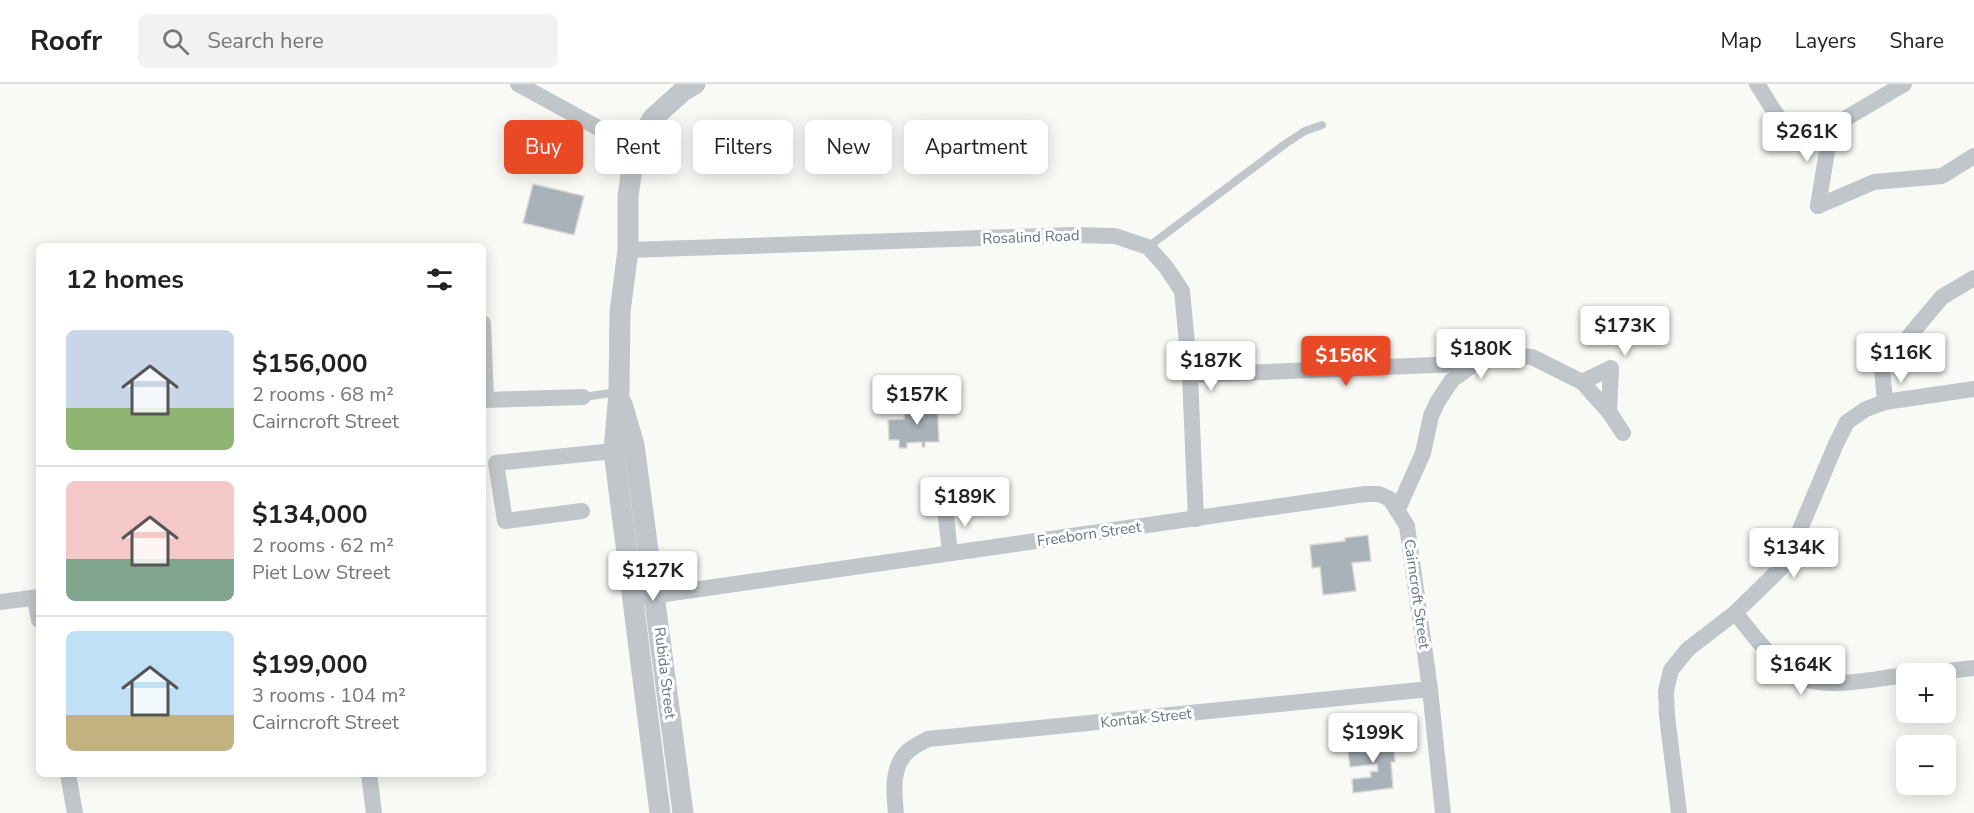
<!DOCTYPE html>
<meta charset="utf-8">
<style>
body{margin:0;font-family:"Nunito Sans",sans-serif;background:#f2f2f2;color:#222;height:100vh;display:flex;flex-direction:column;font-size:22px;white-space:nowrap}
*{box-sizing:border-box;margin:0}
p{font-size:20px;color:#767676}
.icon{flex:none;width:33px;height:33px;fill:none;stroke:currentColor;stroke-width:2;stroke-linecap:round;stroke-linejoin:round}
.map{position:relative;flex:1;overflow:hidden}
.drawer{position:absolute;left:36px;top:159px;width:450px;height:534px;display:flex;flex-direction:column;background:#fff;border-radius:9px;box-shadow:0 3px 15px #0003}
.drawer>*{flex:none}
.hud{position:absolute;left:504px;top:36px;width:570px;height:54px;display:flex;gap:12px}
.buttons{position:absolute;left:1896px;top:579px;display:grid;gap:12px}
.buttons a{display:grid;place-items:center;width:60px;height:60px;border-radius:9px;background:#fff;box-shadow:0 3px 15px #0003;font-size:30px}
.price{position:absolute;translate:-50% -51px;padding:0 14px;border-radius:6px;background:#fff;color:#222;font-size:20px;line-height:39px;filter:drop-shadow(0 2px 3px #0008)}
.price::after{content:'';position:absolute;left:50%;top:36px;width:18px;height:14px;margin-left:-9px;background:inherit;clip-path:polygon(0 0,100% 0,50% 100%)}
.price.active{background:#ea4925;color:#fff}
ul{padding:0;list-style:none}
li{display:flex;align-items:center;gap:18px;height:150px;padding:0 30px}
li+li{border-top:2px solid #e0e0e0}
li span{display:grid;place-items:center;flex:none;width:168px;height:120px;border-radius:9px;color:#555}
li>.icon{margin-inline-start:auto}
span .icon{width:72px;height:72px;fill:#fffc;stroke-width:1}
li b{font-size:26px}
h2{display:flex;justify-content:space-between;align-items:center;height:72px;padding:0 30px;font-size:26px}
.chip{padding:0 21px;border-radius:9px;background:#fff;box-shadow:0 3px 15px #0003;font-size:21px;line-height:54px}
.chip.active{background:#ea4925;color:#fff}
header{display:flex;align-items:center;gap:36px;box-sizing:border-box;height:84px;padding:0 30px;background:#fff;border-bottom:2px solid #e0e0e0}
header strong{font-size:28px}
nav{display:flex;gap:33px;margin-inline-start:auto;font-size:21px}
.search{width:420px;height:54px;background:#f2f2f2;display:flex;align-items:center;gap:15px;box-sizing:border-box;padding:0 21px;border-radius:9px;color:#767676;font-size:22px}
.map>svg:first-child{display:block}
.building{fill:#a8b2b8;stroke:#dadad8;stroke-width:1.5}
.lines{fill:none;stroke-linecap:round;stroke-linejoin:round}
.service{stroke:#c1c6ca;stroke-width:8}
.minor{stroke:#c1c6ca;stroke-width:16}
.tertiary{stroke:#c1c6ca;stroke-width:21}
.labels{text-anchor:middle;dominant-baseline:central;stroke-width:6;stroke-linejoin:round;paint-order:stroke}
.street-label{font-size:15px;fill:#627682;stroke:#fff}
</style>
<header>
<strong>Roofr</strong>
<div class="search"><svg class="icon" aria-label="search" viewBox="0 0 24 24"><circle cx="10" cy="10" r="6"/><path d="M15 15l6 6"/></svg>Search here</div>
<nav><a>Map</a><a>Layers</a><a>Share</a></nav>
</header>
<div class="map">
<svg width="1974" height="729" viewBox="0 0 1974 729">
<rect width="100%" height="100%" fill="#f9f9f6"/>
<g class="building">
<polygon points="533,100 584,112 574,151 523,139"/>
<polygon points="922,315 937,315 939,358 925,358 925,363 922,363 922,358 907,359 907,364 899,364 899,356 889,356 888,336 904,335 904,330 914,329 914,334 923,333"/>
<polygon points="1368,451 1371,477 1352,479 1356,507 1323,511 1320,483 1312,484 1310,461 1345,457 1345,454"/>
<polygon points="1393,654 1395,678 1391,678 1393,704 1353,709 1352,695 1371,693 1370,688 1378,687 1377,680 1350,683 1347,659"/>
</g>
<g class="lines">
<g class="service">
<polyline points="1148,163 1285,60 1305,47 1322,41"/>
<polyline points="583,313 619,308"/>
</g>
<g class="minor">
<polyline points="518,0 635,64"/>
<path d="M1757,0C1777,30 1788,64 1831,43L1904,0"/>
<polyline points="1818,122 1874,98 1942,92 1974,72"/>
<polyline points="1818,122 1831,43"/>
<polyline points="628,166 1073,151 1115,152 1148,163 1166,183 1182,207 1190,291 1196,435"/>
<polyline points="483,239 486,316"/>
<polyline points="1190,291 1459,280"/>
<polyline points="1582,298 1611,284 1609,328"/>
<polyline points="483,316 583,313"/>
<polyline points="1885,318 1882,284 1942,213 1974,194"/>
<polyline points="945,423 950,469"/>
<polyline points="1398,425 1423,369 1431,332 1438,317 1452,296 1474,280 1508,271 1532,273 1582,298 1609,328 1623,349"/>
<polyline points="582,427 505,437 496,379 614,367"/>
<polyline points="644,513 1365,410 1379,410 1390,415 1407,442 1430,605 1443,729"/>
<polyline points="35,514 39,536"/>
<polyline points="0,518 39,513"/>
<path d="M1735,529C1750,546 1768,572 1785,585C1817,610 1869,595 1906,591"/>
<polyline points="1921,590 1974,584"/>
<polyline points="68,690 75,729"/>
<polyline points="369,690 374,729"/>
<path d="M896,729C894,709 891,684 907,668C912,663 921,659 928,655L1430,605"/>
<polyline points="1679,729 1667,632 1666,607 1671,586 1688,565 1735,529 1781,484 1790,469 1836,360 1847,338 1866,325 1885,318 1974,305"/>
</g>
<g class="tertiary">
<polyline points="622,320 634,361 683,729"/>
<polyline points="660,729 614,367 619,308 620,228 628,166 628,112 635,64 653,34 683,7 695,0"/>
</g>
</g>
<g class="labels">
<g class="street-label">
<text transform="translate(1031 153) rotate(-2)">Rosalind Road</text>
<text transform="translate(1089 450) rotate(-8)">Freeborn Street</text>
<text transform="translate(1417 510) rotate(82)">Cairncroft Street</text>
<text transform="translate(665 589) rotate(83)">Rubida Street</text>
<text transform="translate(1146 634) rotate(-6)">Kontak Street</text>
</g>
</g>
</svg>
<div class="buttons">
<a>+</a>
<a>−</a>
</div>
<b class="price" style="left:1807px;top:79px">$261K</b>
<b class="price" style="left:1625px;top:273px">$173K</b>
<b class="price" style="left:1481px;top:296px">$180K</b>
<b class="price" style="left:1901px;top:300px">$116K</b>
<b class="price active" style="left:1346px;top:303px">$156K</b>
<b class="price" style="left:1211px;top:308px">$187K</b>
<b class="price" style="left:917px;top:342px">$157K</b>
<b class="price" style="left:965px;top:444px">$189K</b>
<b class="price" style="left:1794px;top:495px">$134K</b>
<b class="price" style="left:653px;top:518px">$127K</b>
<b class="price" style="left:1801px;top:612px">$164K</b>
<b class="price" style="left:1373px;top:680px">$199K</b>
<div class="hud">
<a class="chip active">Buy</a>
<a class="chip">Rent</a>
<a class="chip">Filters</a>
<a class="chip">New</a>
<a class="chip">Apartment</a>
</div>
<section class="drawer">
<h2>12 homes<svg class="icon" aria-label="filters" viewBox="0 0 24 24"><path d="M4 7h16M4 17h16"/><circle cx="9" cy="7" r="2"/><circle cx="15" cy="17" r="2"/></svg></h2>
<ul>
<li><span style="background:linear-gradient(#c9d6e8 65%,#8fb573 0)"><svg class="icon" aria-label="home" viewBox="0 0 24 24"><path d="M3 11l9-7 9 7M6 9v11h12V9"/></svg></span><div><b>$156,000</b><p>2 rooms · 68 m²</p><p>Cairncroft Street</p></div></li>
<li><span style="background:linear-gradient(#f6c9c9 65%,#7fa58c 0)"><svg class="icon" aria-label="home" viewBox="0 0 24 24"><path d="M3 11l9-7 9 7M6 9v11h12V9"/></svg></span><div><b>$134,000</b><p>2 rooms · 62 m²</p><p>Piet Low Street</p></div></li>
<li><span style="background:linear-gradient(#bfe0f5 70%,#c2b280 0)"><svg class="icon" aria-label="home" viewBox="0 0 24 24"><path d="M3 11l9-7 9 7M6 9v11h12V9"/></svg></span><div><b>$199,000</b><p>3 rooms · 104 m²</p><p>Cairncroft Street</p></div></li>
</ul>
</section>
</div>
